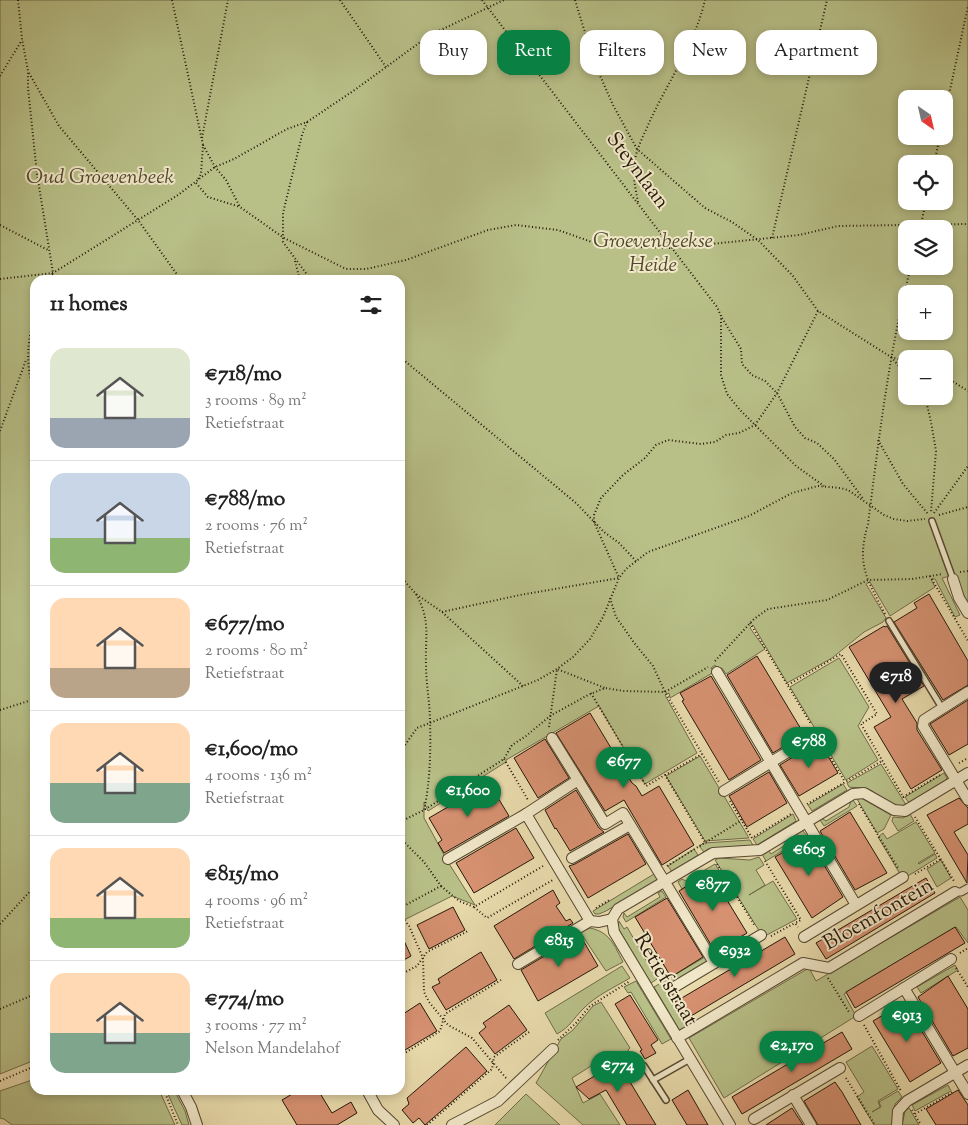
<!DOCTYPE html>
<meta charset="utf-8">
<style>
body{margin:0;font-family:"Sorts Mill Goudy",serif;background:#f2f2f2;color:#222;height:100vh;display:flex;flex-direction:column;font-size:19px;white-space:nowrap}
*{box-sizing:border-box;margin:0}
p{font-size:16px;color:#767676}
.icon{flex:none;width:28px;height:28px;fill:none;stroke:currentColor;stroke-width:2;stroke-linecap:round;stroke-linejoin:round}
.map{position:relative;flex:1;overflow:hidden}
.sheet{position:absolute;left:30px;top:275px;width:375px;height:820px;display:flex;flex-direction:column;background:#fff;border-radius:15px;box-shadow:0 2px 8px #0003}
.sheet>*{flex:none}
.guide{position:absolute;left:420px;top:30px;width:472px;height:45px;display:flex;gap:10px}
.needle{width:32px;rotate:146deg}
.buttons{position:absolute;left:898px;top:90px;display:grid;gap:10px}
.buttons a{display:grid;place-items:center;width:55px;height:55px;border-radius:10px;background:#fff;box-shadow:0 2px 8px #0003;font-size:25px}
.price{position:absolute;translate:-50% -42px;padding:0 11px;border-radius:18px;background:#0b8043;color:#fff;font-size:16px;line-height:32px;filter:drop-shadow(0 1px 2px #0008)}
.price::after{content:'';position:absolute;left:50%;top:30px;width:15px;height:11px;margin-left:-8px;background:inherit;clip-path:polygon(0 0,100% 0,50% 100%)}
.price.selected{background:#222;color:#fff}
ul{padding:0;list-style:none}
li{display:flex;align-items:center;gap:15px;height:125px;padding:0 20px}
li+li{border-top:1px solid #e0e0e0}
li span{display:grid;place-items:center;flex:none;width:140px;height:100px;border-radius:15px;color:#555}
li>.icon{margin-inline-start:auto}
span .icon{width:60px;height:60px;fill:#fffc;stroke-width:1}
li b{font-size:21px}
h2{display:flex;justify-content:space-between;align-items:center;height:60px;padding:0 20px;font-size:21px}
.pill{padding:0 18px;border-radius:15px;background:#fff;box-shadow:0 2px 8px #0003;font-size:18px;line-height:45px}
.pill.selected{background:#0b8043;color:#fff}
.map>svg:first-child{display:block}
.green{fill:#b8c088;stroke:#6e6c48;fill-rule:evenodd}
.building{fill:#d69171;stroke:#251708}
.lines{fill:none;stroke-linecap:round;stroke-linejoin:round}
.service-casing{stroke:#564831;stroke-width:8}
.pedestrian-casing{stroke:#564831;stroke-width:9}
.minor-casing{stroke:#564831;stroke-width:12}
.path{stroke:#251708;stroke-width:2;stroke-dasharray:1 2.5;stroke-linecap:butt}
.service{stroke:#f1e8c9;stroke-width:5}
.pedestrian{stroke:#f1e8c9;stroke-width:7}
.minor{stroke:#f1e8c9;stroke-width:10}
.labels{text-anchor:middle;dominant-baseline:central;stroke-width:4;stroke-linejoin:round;paint-order:stroke}
.street-label{font-size:21px;fill:#251708;stroke:#f1e8c9}
.park-label{font-size:21px;font-style:italic;fill:#514a2e;stroke:#f1e8c9}
</style>
<div class="map">
<svg width="968" height="1125" viewBox="0 0 968 1125">
<rect width="100%" height="100%" fill="#e9dbac"/>
<filter id="stains"><feTurbulence type="fractalNoise" baseFrequency=".004" numOctaves="4"/><feColorMatrix values="0 0 0 0 .2 0 0 0 0 .09 0 0 0 0 .02 0 0 0 .5 -.17"/></filter>
<radialGradient id="worn" r=".72"><stop offset=".6" stop-color="#630" stop-opacity="0"/><stop offset="1" stop-color="#630" stop-opacity=".3"/></radialGradient>
<g class="green">
<path d="M0,0H968V605L955,575L942,578L960,615L955,617L935,579H931L935,587L890,616L870,582L866,584L886,618L883,622L864,632L832,658L787,683L753,625L750,628L765,649L726,674L722,668L718,670L715,665L711,668L714,672L670,698L669,693L665,695L697,753L645,784L599,706L506,760V762L428,811L424,802V818L448,862L475,905L452,896L400,922V280H35V1060L0,1074ZM906,99H944V136H906ZM906,164H944V201H906ZM906,229H944V266H906ZM906,294H944V331H906ZM906,359H944V396H906Z"/>
<polygon points="839,658 869,707 858,726 878,760 846,780 790,687"/>
<polygon points="700,756 749,838 705,841 666,776"/>
<path d="M881,764L906,805C892,810 879,792 865,788C860,787 854,788 849,787L847,783Z"/>
<polygon points="944,773 947,778 945,782 909,803 905,797"/>
<polygon points="843,784 847,790 812,811 808,805"/>
<polygon points="861,798 891,815 884,829 877,833 857,799"/>
<polygon points="853,800 857,806 824,826 820,820 823,819 826,821 849,807 851,801"/>
<polygon points="793,814 796,821 757,845 753,839"/>
<polygon points="910,814 914,821 898,831 892,821 893,817 903,818"/>
<polygon points="916,822 935,853 918,863 919,864 935,854 937,858 903,879 878,837 883,833 887,839"/>
<polygon points="802,830 807,836 766,861 762,854 768,850 771,854 798,837 796,833"/>
<polygon points="750,840 754,847 708,849 704,852 699,846 704,843"/>
<polygon points="694,849 698,855 672,872 668,866"/>
<polygon points="759,857 764,865 756,870 765,885 749,895 773,881 797,919 763,937 715,860 719,858 750,860"/>
<polygon points="941,860 951,878 937,887 927,869"/>
<polygon points="715,864 722,875 717,878 712,871 682,889 678,882 682,879 686,881"/>
<polygon points="654,874 658,880 606,911 599,914 595,914 593,911"/>
<polygon points="662,891 666,897 626,922 623,917 624,913 627,917 660,897 658,893"/>
<polygon points="960,897 968,910 968,943 956,927 844,994 856,1016 724,1098 689,1038 809,968 816,981"/>
<polygon points="619,921 624,929 627,927 657,979 651,983 618,928"/>
<path d="M590,928C610,932 614,945 623,962L606,971L580,932Z"/>
<polygon points="705,957 707,961 705,965 668,988 691,1024 680,1031 654,987"/>
<polygon points="955,965 958,970 921,993 917,987"/>
<path d="M622,966L630,978C615,987 595,996 583,1009C572,1020 571,1026 557,1034L545,1013Z"/>
<polygon points="636,981 671,1039 662,1044 631,992 628,993 624,987"/>
<polygon points="601,1002 630,1048 628,1050 632,1058 619,1066 610,1054 572,1078 583,1103 600,1094 620,1125 583,1125 536,1083 561,1039 573,1030 593,1006"/>
<polygon points="872,1046 898,1089 878,1101 880,1107 872,1112 881,1107 879,1102 898,1091 902,1097 895,1104 892,1125 874,1125 857,1097 864,1092 846,1062"/>
<polygon points="35,1079 35,1090 159,1090 175,1125 12,1125 4,1119 0,1118 0,1091"/>
<polygon points="948,1085 951,1091 915,1111 912,1105"/>
<polygon points="166,1090 174,1090 185,1111 189,1125 182,1125"/>
<polygon points="526,1094 560,1125 495,1125"/>
<polygon points="909,1108 919,1125 902,1125 905,1111"/>
</g>
<g class="building">
<polygon points="929,594 968,661 968,685 943,700 894,622 917,608 914,603"/>
<polygon points="884,626 885,627 887,626 924,686 902,699 917,723 917,730 942,770 911,789 874,727 891,717 849,647"/>
<polygon points="757,656 804,734 773,753 727,675"/>
<polygon points="711,676 761,760 729,780 682,701 684,700 680,693"/>
<polygon points="968,700 968,744 949,755 930,724"/>
<polygon points="590,713 632,783 636,786 642,796 659,786 694,845 662,865 624,800 605,811 556,733"/>
<polygon points="545,739 569,778 538,798 514,758"/>
<polygon points="819,741 838,773 799,796 780,765"/>
<polygon points="769,772 787,803 747,827 729,796"/>
<polygon points="489,783 509,816 444,853 438,843 442,840 429,818"/>
<polygon points="576,790 599,828 604,832 570,851 556,828 555,829 545,810"/>
<polygon points="959,798 968,808 968,824 954,832 968,855 967,883 927,815"/>
<polygon points="850,812 887,873 855,890 820,831"/>
<polygon points="516,828 534,858 474,893 456,863"/>
<polygon points="628,834 646,864 588,898 569,866 575,864"/>
<polygon points="808,838 843,897 812,918 775,857"/>
<polygon points="710,872 747,933 722,948 721,947 714,950 679,891"/>
<polygon points="926,878 935,893 826,959 816,943"/>
<polygon points="553,890 560,903 556,906 566,921 570,919 573,923 514,959 494,926"/>
<polygon points="667,898 703,957 671,977 635,917"/>
<polygon points="453,907 465,930 429,949 417,925"/>
<polygon points="955,927 965,943 855,1008 846,992"/>
<polygon points="400,932 411,956 400,962"/>
<polygon points="580,935 598,966 538,1001 521,970"/>
<polygon points="785,937 795,954 686,1019 675,1002"/>
<polygon points="481,952 497,980 446,1010 432,987 440,983 438,979"/>
<polygon points="948,976 968,1009 968,1048 953,1056 918,997"/>
<polygon points="630,995 658,1040 651,1045 656,1053 645,1059 640,1051 642,1050 615,1004"/>
<polygon points="420,1003 437,1031 400,1053 400,1016"/>
<polygon points="509,1005 527,1030 495,1054 479,1033 486,1027 483,1023"/>
<polygon points="906,1005 941,1063 910,1082 873,1021 890,1011 892,1013"/>
<polygon points="842,1032 852,1049 742,1114 732,1097"/>
<polygon points="466,1047 487,1071 425,1125 419,1118 413,1123 402,1110 409,1104 407,1098"/>
<polygon points="610,1055 621,1073 624,1072 656,1125 627,1125 606,1090 589,1099 576,1087 603,1071 598,1062"/>
<polygon points="835,1082 842,1092 861,1125 818,1125 804,1101"/>
<polygon points="299,1090 318,1090 332,1113 351,1102 357,1113 337,1125 297,1125 282,1100"/>
<polygon points="688,1090 708,1125 687,1125 672,1100"/>
<polygon points="958,1090 968,1105 968,1125 936,1125 926,1109"/>
<polygon points="792,1108 803,1125 766,1125"/>
</g>
<g class="lines">
<defs>
<g id="service">
<polyline points="932,521 953,579"/>
<polyline points="889,621 942,708"/>
<polyline points="644,1066 666,1100"/>
<polyline points="653,1080 690,1059"/>
</g>
<polyline id="pedestrian" points="955,892 961,892 968,888"/>
<g id="minor">
<polyline points="953,579 959,598 968,613"/>
<polyline points="717,672 856,905"/>
<polyline points="968,692 924,720 923,726 968,800"/>
<polyline points="552,738 578,780"/>
<polyline points="724,791 817,734"/>
<polyline points="526,814 590,921"/>
<polyline points="572,858 630,825"/>
<polyline points="448,859 526,814 578,780 605,824 623,813 714,963"/>
<polyline points="804,937 903,877"/>
<polyline points="518,964 590,921 599,922 612,919"/>
<polyline points="904,988 968,1094"/>
<polyline points="671,989 761,935"/>
<polyline points="859,1016 951,959"/>
<polyline points="677,1038 803,963 829,968 955,892"/>
<polyline points="182,1090 191,1107 197,1125"/>
<polyline points="367,1090 378,1110 394,1125"/>
<polyline points="793,1095 811,1125"/>
<polyline points="754,1119 840,1068"/>
<polyline points="452,1125 498,1101 553,1049"/>
<polyline points="730,1125 614,932 612,919 618,909 713,853 760,850 853,794 864,793 894,810 905,811 968,773"/>
<polyline points="897,1125 898,1111 907,1101 968,1065"/>
</g>
</defs>
<use href="#service" class="service-casing"/>
<use href="#pedestrian" class="pedestrian-casing"/>
<use href="#minor" class="minor-casing"/>
<g class="path">
<polyline points="18,0 22,39 28,71 28,88 37,174 53,273 49,280"/>
<polyline points="172,0 203,145 201,174 197,181"/>
<polyline points="340,0 386,67"/>
<polyline points="482,0 717,307 721,316 721,375 727,394 740,410 796,466 824,486"/>
<polyline points="575,0 594,62 613,105 637,149 705,208 732,222 758,240 793,276 818,311 891,357 906,361"/>
<polyline points="29,73 59,126 138,220 181,280"/>
<polyline points="0,76 22,40"/>
<polyline points="944,118 968,6"/>
<polyline points="307,122 302,135 283,213 283,242 311,280"/>
<polyline points="202,138 228,0"/>
<polyline points="203,145 215,167 226,180 240,207 284,238 346,269 366,269 406,260 488,230 516,225 558,230 603,246 672,248 799,235 838,226 968,224"/>
<polyline points="934,164 940,136"/>
<polyline points="196,183 208,197 240,207"/>
<path d="M638,202C636,191 633,178 634,167C635,151 643,137 649,123C667,83 695,44 705,0"/>
<polyline points="0,225 48,250"/>
<polyline points="920,229 926,201"/>
<polyline points="772,238 827,0"/>
<polyline points="295,261 300,280"/>
<polyline points="0,279 53,273 178,195 215,167 234,159 287,129 307,122 356,89 430,35 504,0"/>
<path d="M35,311C28,342 24,363 35,394"/>
<polyline points="722,318 741,349 742,364 752,375 765,381 777,393 795,427 805,438 817,443 834,459 864,500"/>
<polyline points="400,357 576,503 604,532 619,543 636,561"/>
<polyline points="891,357 906,374"/>
<polyline points="944,376 968,391"/>
<polyline points="925,396 931,422 936,451 931,512"/>
<polyline points="0,431 26,360"/>
<polyline points="878,440 903,484 928,514"/>
<polyline points="934,513 968,466"/>
<polyline points="939,515 968,507"/>
<polyline points="960,572 968,571"/>
<polyline points="400,576 416,594 442,612 523,686"/>
<polyline points="930,576 968,641"/>
<path d="M416,594C431,621 425,636 426,665C426,684 430,703 430,722C431,749 430,784 424,810"/>
<polyline points="610,598 616,617 635,644 653,666 665,692 719,782"/>
<polyline points="442,612 520,595 619,578 594,522 594,515 601,498 623,475 645,458 656,445 668,440 701,444 715,442 726,435 739,433 755,425 777,393 818,311"/>
<path d="M885,614C867,579 856,565 868,524C879,438 889,351 911,266"/>
<polyline points="750,623 811,724"/>
<polyline points="715,661 754,619 768,609 827,600 868,580 912,579 943,574"/>
<polyline points="788,685 841,654 877,714 861,724 905,800"/>
<polyline points="591,693 646,786 665,775 706,844"/>
<polyline points="0,710 35,699"/>
<polyline points="549,727 557,669 605,688"/>
<polyline points="822,743 845,782"/>
<polyline points="400,758 405,745 417,728 538,680 557,669 573,657 590,639 603,617 619,578 626,569 648,552 749,516 792,493 818,486 840,488 848,490 884,515 894,519 907,521 925,519"/>
<polyline points="504,759 528,800"/>
<polyline points="959,763 968,758"/>
<polyline points="665,775 702,754"/>
<polyline points="903,797 940,775"/>
<polyline points="730,801 752,838 791,814"/>
<polyline points="807,804 882,761"/>
<polyline points="859,804 898,868"/>
<polyline points="915,817 954,881"/>
<polyline points="400,822 424,810 504,759 512,745 526,736 550,716 588,695 605,688 624,691 665,692 708,667"/>
<polyline points="400,838 424,862 441,886 400,908"/>
<polyline points="765,861 801,920 795,923 798,927"/>
<polyline points="717,864 755,926"/>
<polyline points="543,866 474,907 487,918 553,880"/>
<polyline points="667,866 742,820"/>
<polyline points="915,874 941,859"/>
<polyline points="441,886 459,901 474,907"/>
<polyline points="596,908 611,899"/>
<polyline points="400,915 409,926 423,958 424,992 429,1002 448,1025 472,1038 506,1078"/>
<polyline points="0,924 35,886"/>
<polyline points="771,936 795,923"/>
<polyline points="960,953 968,948"/>
<polyline points="956,968 968,987"/>
<polyline points="400,975 417,966 427,952 468,931"/>
<polyline points="828,978 849,1012"/>
<polyline points="0,1009 35,994"/>
<polyline points="864,1025 901,1091"/>
<polyline points="558,1040 576,1023 590,1006 630,981"/>
<polyline points="400,1056 440,1031 445,1014 501,980"/>
<polyline points="846,1078 875,1125"/>
<polyline points="0,1081 35,1066"/>
<polyline points="164,1090 178,1125"/>
<polyline points="912,1110 921,1125"/>
<polyline points="915,1114 953,1092"/>
<polyline points="427,1125 492,1069 494,1057 529,1032"/>
</g>
<use href="#service" class="service"/>
<use href="#pedestrian" class="pedestrian"/>
<use href="#minor" class="minor"/>
</g>
<g class="labels">
<g class="street-label">
<text transform="translate(637 171) rotate(53)">Steynlaan</text>
<text transform="translate(879 915) rotate(-30)">Bloemfontein</text>
<text transform="translate(665 980) rotate(59)">Retiefstraat</text>
</g>
<g class="park-label">
<text x="100" y="178">Oud Groevenbeek</text>
<text x="653" y="242">Groevenbeekse<tspan x="653" dy="24">Heide</tspan></text>
</g>
</g>
<rect width="100%" height="100%" filter="url(#stains)"/>
<rect width="100%" height="100%" fill="url(#worn)"/>
</svg>
<div class="buttons">
<a><svg class="needle" viewBox="-14 -14 28 28"><path d="M0-13l5 13h-10z" fill="#e53935"/><path d="M0 13l5-13h-10z" fill="#767676"/></svg></a>
<a><svg class="icon" aria-label="locate" viewBox="0 0 24 24"><circle cx="12" cy="12" r="6"/><path d="M12 2v4M12 18v4M2 12h4M18 12h4"/></svg></a>
<a><svg class="icon" aria-label="layers" viewBox="0 0 24 24"><path d="M12 4l9 5-9 5-9-5zM3 14l9 5 9-5"/></svg></a>
<a>+</a>
<a>−</a>
</div>
<b class="price selected" style="left:896px;top:704px">€718</b>
<b class="price" style="left:809px;top:769px">€788</b>
<b class="price" style="left:624px;top:789px">€677</b>
<b class="price" style="left:468px;top:818px">€1,600</b>
<b class="price" style="left:809px;top:877px">€605</b>
<b class="price" style="left:713px;top:912px">€877</b>
<b class="price" style="left:559px;top:968px">€815</b>
<b class="price" style="left:735px;top:978px">€932</b>
<b class="price" style="left:907px;top:1043px">€913</b>
<b class="price" style="left:792px;top:1073px">€2,170</b>
<b class="price" style="left:618px;top:1093px">€774</b>
<div class="guide">
<a class="pill">Buy</a>
<a class="pill selected">Rent</a>
<a class="pill">Filters</a>
<a class="pill">New</a>
<a class="pill">Apartment</a>
</div>
<section class="sheet">
<h2>11 homes<svg class="icon" aria-label="filters" viewBox="0 0 24 24"><path d="M4 7h16M4 17h16"/><circle cx="9" cy="7" r="2"/><circle cx="15" cy="17" r="2"/></svg></h2>
<ul>
<li><span style="background:linear-gradient(#dfe7d0 70%,#9aa5b1 0)"><svg class="icon" aria-label="home" viewBox="0 0 24 24"><path d="M3 11l9-7 9 7M6 9v11h12V9"/></svg></span><div><b>€718/mo</b><p>3 rooms · 89 m²</p><p>Retiefstraat</p></div></li>
<li><span style="background:linear-gradient(#c9d6e8 65%,#8fb573 0)"><svg class="icon" aria-label="home" viewBox="0 0 24 24"><path d="M3 11l9-7 9 7M6 9v11h12V9"/></svg></span><div><b>€788/mo</b><p>2 rooms · 76 m²</p><p>Retiefstraat</p></div></li>
<li><span style="background:linear-gradient(#ffd9b3 70%,#b9a48a 0)"><svg class="icon" aria-label="home" viewBox="0 0 24 24"><path d="M3 11l9-7 9 7M6 9v11h12V9"/></svg></span><div><b>€677/mo</b><p>2 rooms · 80 m²</p><p>Retiefstraat</p></div></li>
<li><span style="background:linear-gradient(#ffd9b3 60%,#7fa58c 0)"><svg class="icon" aria-label="home" viewBox="0 0 24 24"><path d="M3 11l9-7 9 7M6 9v11h12V9"/></svg></span><div><b>€1,600/mo</b><p>4 rooms · 136 m²</p><p>Retiefstraat</p></div></li>
<li><span style="background:linear-gradient(#ffd9b3 70%,#8fb573 0)"><svg class="icon" aria-label="home" viewBox="0 0 24 24"><path d="M3 11l9-7 9 7M6 9v11h12V9"/></svg></span><div><b>€815/mo</b><p>4 rooms · 96 m²</p><p>Retiefstraat</p></div></li>
<li><span style="background:linear-gradient(#ffd9b3 60%,#7fa58c 0)"><svg class="icon" aria-label="home" viewBox="0 0 24 24"><path d="M3 11l9-7 9 7M6 9v11h12V9"/></svg></span><div><b>€774/mo</b><p>3 rooms · 77 m²</p><p>Nelson Mandelahof</p></div></li>
</ul>
</section>
</div>
